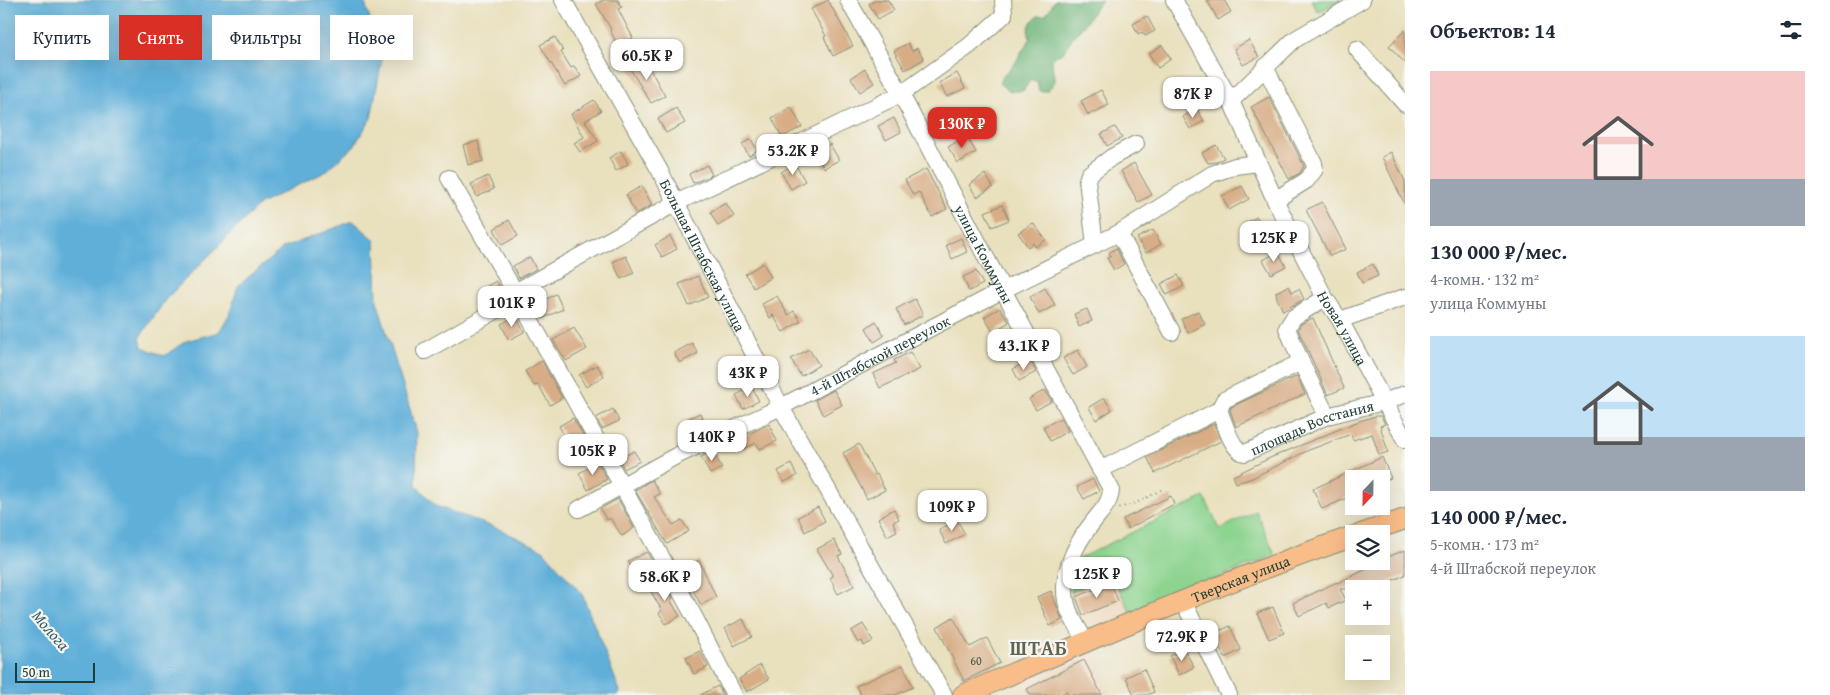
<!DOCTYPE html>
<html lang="ru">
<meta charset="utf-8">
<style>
body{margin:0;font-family:"Gentium Book Plus",serif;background:#f2f2f3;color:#1f2937;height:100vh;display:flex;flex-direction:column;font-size:19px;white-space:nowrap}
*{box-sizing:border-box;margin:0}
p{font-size:16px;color:#747a83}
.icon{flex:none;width:28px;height:28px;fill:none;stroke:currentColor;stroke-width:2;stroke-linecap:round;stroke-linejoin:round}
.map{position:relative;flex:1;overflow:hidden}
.sheet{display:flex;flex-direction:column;background:#fff;width:425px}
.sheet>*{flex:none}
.top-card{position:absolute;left:15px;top:15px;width:475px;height:45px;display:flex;gap:10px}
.needle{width:32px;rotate:202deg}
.buttons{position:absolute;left:1345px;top:470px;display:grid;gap:10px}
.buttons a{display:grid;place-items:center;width:45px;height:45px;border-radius:0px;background:#fff;box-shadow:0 5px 20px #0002;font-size:25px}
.scale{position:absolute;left:15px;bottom:12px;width:80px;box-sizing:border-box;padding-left:5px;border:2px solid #1f3d34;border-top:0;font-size:14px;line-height:18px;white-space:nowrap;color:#1f3d34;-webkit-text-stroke:4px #f6f6f2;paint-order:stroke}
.price{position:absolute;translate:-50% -42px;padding:0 11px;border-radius:10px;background:#fff;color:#222;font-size:16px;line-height:32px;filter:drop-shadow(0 1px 2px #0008)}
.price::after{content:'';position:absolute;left:50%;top:30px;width:15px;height:11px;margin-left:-8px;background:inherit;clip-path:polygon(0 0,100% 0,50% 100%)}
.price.selected{background:#d93025;color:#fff}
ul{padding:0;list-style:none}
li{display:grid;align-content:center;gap:10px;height:265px;padding:0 25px}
li span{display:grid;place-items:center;height:155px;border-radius:0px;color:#555}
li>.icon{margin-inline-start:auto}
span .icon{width:90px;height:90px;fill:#fffc;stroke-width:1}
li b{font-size:21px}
h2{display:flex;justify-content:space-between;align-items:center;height:60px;padding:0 25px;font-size:21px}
.pill{padding:0 18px;border-radius:0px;background:#fff;box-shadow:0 5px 20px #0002;font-size:18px;line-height:45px}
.pill.selected{background:#d93025;color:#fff}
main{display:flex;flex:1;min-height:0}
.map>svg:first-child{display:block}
.built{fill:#eed6bb}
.green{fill:#8dd48f;stroke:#568862}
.forest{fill:#72b67a;stroke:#487a57}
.water{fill:#5fafd9;stroke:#3f7686}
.building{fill:#d8ad86}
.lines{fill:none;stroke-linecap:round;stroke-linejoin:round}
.minor-casing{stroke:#848e78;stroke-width:18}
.major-casing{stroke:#848e78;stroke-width:22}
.path{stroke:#848e78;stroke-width:2;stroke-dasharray:1 4;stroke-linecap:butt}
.minor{stroke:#fff;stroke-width:16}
.major{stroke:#f9bd89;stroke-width:20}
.labels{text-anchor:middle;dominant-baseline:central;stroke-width:4.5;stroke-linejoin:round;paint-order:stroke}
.number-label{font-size:12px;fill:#4d5948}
.street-label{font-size:15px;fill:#1f3d34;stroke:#f6f6f2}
.water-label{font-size:16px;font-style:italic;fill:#325f66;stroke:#f6f6f2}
.district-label{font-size:20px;font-weight:bold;letter-spacing:1px;fill:#606451;stroke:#f6f6f2}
</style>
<main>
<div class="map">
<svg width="1405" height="695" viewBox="0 0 1405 695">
<rect width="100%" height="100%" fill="#f6f6f2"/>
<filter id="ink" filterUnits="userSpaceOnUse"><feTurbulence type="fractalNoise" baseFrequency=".02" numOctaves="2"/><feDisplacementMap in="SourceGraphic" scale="10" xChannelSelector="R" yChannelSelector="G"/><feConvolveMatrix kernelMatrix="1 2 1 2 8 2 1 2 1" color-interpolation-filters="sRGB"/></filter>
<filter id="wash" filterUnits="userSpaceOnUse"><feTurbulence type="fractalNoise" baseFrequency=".0096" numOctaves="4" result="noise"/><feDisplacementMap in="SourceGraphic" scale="20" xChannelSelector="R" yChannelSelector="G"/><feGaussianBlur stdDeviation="1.12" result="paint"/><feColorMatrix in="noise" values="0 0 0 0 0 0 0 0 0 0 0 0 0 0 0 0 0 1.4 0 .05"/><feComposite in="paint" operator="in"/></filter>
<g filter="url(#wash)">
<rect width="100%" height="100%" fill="#e9e0bd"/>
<g class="built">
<polygon points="1111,573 1131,613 1092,633 1071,593"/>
<polygon points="1095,643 1110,695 1023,695 1015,680"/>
</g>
<g class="green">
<polygon points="1311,0 1340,0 1318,12"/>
<polygon points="1204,497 1220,529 1256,511 1275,555 1131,613 1111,573 1071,593 1074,561"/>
</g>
<path class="forest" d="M1055,0H1102L1080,30L1074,35L1063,53L1053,57C1050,64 1055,74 1054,83L1047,91H1039L1037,81L1030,80L1024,90L1010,92L999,83L1003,76L1016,62L1021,52L1027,45L1030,38L1028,30L1031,22L1038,16L1046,15Z"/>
<polygon class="water" points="0,0 364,0 382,59 371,118 354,146 325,172 260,204 166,299 140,337 142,347 164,356 186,341 219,332 229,315 238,286 283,248 353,221 375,240 377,301 417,432 416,485 436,506 499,529 543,550 582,594 620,691 619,695 0,695"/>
<g id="blocks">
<g class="building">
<polygon points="603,0 618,0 622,7 618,9 633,38 618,46 610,30 611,29 596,4"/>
<polygon points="828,0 853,46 833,56 824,37 826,36 811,9"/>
<polygon points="876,0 888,0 894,10 878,19 869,4"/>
<polygon points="1207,0 1224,0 1231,12 1218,20"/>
<polygon points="1147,16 1155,31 1145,36 1142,32 1138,34 1133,24"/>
<polygon points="1405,30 1405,63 1389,46"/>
<polygon points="555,37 563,51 561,52 571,68 574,66 581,76 565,86 540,45"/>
<polygon points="1249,40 1259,57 1243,65 1234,49"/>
<polygon points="908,43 912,51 917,48 924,59 905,70 894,51"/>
<polygon points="1162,45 1171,59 1158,68 1149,54"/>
<polygon points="644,58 665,96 651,103 629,67"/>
<polygon points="865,69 874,83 860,92 851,78"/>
<polygon points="957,73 965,88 947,97 939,83"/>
<polygon points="1182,81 1187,93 1183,95 1184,98 1176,102 1168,87"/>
<polygon points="1101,90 1109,105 1088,115 1081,101"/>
<polygon points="1269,97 1304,166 1300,173 1289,179 1251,107"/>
<polygon points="594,100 601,111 585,121 598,141 580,152 574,143 584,137 571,114"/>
<polygon points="791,107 802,127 782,137 772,118"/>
<polygon points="676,108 685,123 666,133 658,119"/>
<polygon points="1196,108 1204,121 1190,129 1183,117"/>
<polygon points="894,118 901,132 886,140 878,126"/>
<polygon points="1115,127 1122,138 1107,146 1101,134"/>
<polygon points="966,136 976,152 958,163 948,147"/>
<polygon points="751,139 757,150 749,156 742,144"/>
<polygon points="478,141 483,161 468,165 463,145"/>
<polygon points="830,144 839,160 824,168 815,152"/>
<polygon points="1216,145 1224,158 1216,162 1208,163 1202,153"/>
<polygon points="621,151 628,164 616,171 609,158"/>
<polygon points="1391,152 1405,181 1405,205 1382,157"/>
<polygon points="1134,163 1152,195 1138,202 1121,171"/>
<polygon points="795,164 805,181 791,189 781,172"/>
<polygon points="707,165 712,175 693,183 689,174"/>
<polygon points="926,169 947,209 932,217 919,192 913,195 905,180"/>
<polygon points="985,174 993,187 977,197 969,185"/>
<polygon points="488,176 494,189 477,197 471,184"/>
<polygon points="642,186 652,205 636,214 626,195"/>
<polygon points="1242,186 1249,199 1229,210 1222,196"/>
<polygon points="1322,202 1346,249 1330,256 1306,210"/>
<polygon points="726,203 734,216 718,226 710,212"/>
<polygon points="1002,205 1009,220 992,227 985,212"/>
<polygon points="1257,217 1266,233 1253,241 1243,224"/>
<polygon points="509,220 518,236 502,245 494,229"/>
<polygon points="1033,223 1046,240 1035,247 1033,243 1028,247 1018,233"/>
<polygon points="1153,230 1161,244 1146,253 1137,238"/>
<polygon points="670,236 677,249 662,257 655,245"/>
<polygon points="961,238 967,252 952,259 946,245"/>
<polygon points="1116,248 1124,264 1114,270 1107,258 1111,256 1109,253"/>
<polygon points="1278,252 1286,266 1271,274 1263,260"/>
<polygon points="626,256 634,273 621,279 613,262"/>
<polygon points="530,257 536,269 519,278 513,266"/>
<polygon points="763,263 771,277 754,288 745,274"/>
<polygon points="1373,264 1378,276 1362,283 1357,272"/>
<polygon points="976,271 983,284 969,291 963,277"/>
<polygon points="1178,275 1184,286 1167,295 1161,284"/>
<polygon points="698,276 708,297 689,306 679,284"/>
<polygon points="496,281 502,292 497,298 489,303 482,289"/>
<polygon points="1289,286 1292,292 1299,289 1304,299 1283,311 1277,298 1276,292"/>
<polygon points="1045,288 1055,305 1039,314 1030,297"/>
<polygon points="556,294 563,309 542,319 535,305"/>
<polygon points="777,296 788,315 794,311 801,321 783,332 773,315 770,318 762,304"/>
<polygon points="915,299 923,315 904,325 896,309"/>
<polygon points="1000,308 1009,322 993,332 984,317"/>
<polygon points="1087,309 1092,321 1079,327 1074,314"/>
<polygon points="1198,311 1205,324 1188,333 1181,319"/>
<polygon points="516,316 524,332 509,340 501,324"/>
<polygon points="1313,318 1344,388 1328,395 1298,329 1301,324"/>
<polygon points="876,321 884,336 874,342 866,328"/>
<polygon points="574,328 587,349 566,361 553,340"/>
<polygon points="692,343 698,353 680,363 674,353"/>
<polygon points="809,349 819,365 801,376 791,359"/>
<polygon points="1078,350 1087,367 1073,375 1063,358"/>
<polygon points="910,352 920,369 880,388 873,374 896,363 894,360"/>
<polygon points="1030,360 1036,372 1019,381 1013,369"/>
<polygon points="542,361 562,398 550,405 538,384 534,386 525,371"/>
<polygon points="597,365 604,376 586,387 579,375"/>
<polygon points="1297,376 1305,394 1236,427 1230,410 1231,407"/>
<polygon points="752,387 759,401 743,409 736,395"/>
<polygon points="834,390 842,405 823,415 815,400"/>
<polygon points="1045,390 1052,401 1036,410 1029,399"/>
<polygon points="1104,398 1112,410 1096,420 1089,407"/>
<polygon points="613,409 619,421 602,429 596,418"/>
<polygon points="700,413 707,428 694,434 687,419"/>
<polygon points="1376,416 1381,416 1385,424 1380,426 1388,452 1379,455 1372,434 1353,440 1351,434 1309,450 1250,479 1236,483 1233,476 1270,458 1359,421"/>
<polygon points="573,418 586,440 571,448 559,426"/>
<polygon points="1061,418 1068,431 1050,441 1043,427"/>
<polygon points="769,424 777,441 760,449 756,443 743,449 738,439"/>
<polygon points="1214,424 1221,441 1155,473 1147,457"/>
<polygon points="859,444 875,475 877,474 885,490 867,499 843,453"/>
<polygon points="634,451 640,461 624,469 619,459"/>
<polygon points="713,451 722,468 710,474 701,457"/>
<polygon points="1382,457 1391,478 1381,482 1381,479 1354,479 1354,495 1322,509 1313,489"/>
<polygon points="598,463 607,479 588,490 579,473"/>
<polygon points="791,464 797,476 784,482 778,471"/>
<polygon points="1093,479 1099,491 1084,499 1077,487"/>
<polygon points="652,480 660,494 654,497 673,525 682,520 689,531 667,544 635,490"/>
<polygon points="1171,496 1174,504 1128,529 1123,519"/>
<polygon points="618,499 634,528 622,536 610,518 607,520 600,509"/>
<polygon points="818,507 825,521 805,532 798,517"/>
<polygon points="894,509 899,519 893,522 897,531 887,536 878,518"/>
<polygon points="957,520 965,534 946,544 939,530"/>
<polygon points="834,540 842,554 838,556 854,586 838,594 830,578 833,576 817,549"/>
<polygon points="1405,550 1405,575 1379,586 1381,589 1340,589 1346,600 1329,608 1326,603 1299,616 1293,603 1337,582 1338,583 1383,561 1383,559"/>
<polygon points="647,552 655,567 636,576 628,561"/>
<polygon points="699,560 716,597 701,605 682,570"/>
<polygon points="663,580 673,598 670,600 680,616 666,624 659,613 662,611 649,588"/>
<polygon points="1111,583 1118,601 1083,615 1076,597"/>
<polygon points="1051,591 1062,620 1050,626 1037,597"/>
<polygon points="1273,607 1284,633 1269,639 1257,613"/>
<polygon points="953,617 970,647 987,638 1000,663 964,681 937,627"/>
<polygon points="743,619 752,637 734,646 725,628"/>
<polygon points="863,624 873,641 864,646 862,641 858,643 851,631"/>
<polygon points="1230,626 1241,650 1225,658 1213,634"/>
<polygon points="1184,649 1194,667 1179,675 1170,656"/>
<polygon points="700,651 708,667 694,674 686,658"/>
<polygon points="1084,660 1102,695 1068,695 1066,691 1058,695 1031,695 1027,689"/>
<polygon points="760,665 769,679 747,692 739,679"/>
<polygon points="903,665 913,687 895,695 861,695 856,686"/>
<polygon points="1144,669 1154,692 1147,695 1134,695 1126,677"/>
<polygon points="718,686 723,695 700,695"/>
</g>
</g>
</g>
<g filter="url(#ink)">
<use href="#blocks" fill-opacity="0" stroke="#848e78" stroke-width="1"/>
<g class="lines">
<defs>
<g id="minor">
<path id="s1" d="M563,0L660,171L781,407L944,695"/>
<path id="s2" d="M848,0L901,94L1003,290L1111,489C1111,503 1101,511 1093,522C1074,545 1057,581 1069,611C1074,622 1080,632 1086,642"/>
<path id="s3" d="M1174,0L1231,101L1275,200L1325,298L1340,320L1405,440"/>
<polyline points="1357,49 1405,104"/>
<polyline points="1265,67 1314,163 1315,169 1307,180 1275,200"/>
<polyline points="1231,101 1294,40 1362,0"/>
<polyline points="449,178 515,292 695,618 734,695"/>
<polyline points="1119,233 1172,332"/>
<polyline points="1095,245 1087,180 1089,174 1112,157 1136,144"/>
<polyline points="1340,320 1405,297"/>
<polyline points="425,351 504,306 515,292 676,203 901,94 969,46 1004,15 1003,0"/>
<polyline points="1301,362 1327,416"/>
<path id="s4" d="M1219,410C1224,421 1232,452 1245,453L1327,416L1384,402L1405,394"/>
<polyline points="1219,410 1224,400 1301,362 1287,328 1294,317 1325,298"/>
<polyline points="1100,470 1219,410"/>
<path id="s5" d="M579,509L676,456L781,407L1003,290L1119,233L1212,174L1235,166L1258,163"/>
<polyline points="1183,601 1229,695"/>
</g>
<g id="major">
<polyline points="1361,534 1405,519"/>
<path id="s6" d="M963,695C1092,639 1221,582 1354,536"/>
</g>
</defs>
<use href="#minor" class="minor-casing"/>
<use href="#major" class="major-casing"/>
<polyline class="path" points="1119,508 1136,503 1163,489"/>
<use href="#minor" class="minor"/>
<use href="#major" class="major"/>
</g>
</g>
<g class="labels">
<g class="number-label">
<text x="976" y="660">60</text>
</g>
<g class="street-label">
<text stroke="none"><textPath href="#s2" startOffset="288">улица Коммуны</textPath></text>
<text stroke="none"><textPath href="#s1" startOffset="291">Большая Штабская улица</textPath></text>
<text stroke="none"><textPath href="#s3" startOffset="369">Новая улица</textPath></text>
<text stroke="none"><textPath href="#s5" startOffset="338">4-й Штабской переулок</textPath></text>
<text stroke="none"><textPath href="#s4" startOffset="124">площадь Восстания</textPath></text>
<text stroke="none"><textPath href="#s6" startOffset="301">Тверская улица</textPath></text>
</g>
<g class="water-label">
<text transform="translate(51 630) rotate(49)">Молога</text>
</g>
<g class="district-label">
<text x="1039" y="647">ШТАБ</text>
</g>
</g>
</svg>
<div class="buttons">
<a><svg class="needle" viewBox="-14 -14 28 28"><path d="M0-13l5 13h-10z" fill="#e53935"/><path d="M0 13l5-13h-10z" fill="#747a83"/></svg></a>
<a><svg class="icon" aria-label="layers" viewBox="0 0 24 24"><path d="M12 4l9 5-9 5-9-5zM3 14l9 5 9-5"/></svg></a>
<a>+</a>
<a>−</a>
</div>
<div class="scale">50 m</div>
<b class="price" style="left:647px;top:81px">60.5K ₽</b>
<b class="price" style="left:1193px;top:119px">87K ₽</b>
<b class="price selected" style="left:962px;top:149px">130K ₽</b>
<b class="price" style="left:793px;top:176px">53.2K ₽</b>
<b class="price" style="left:1274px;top:263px">125K ₽</b>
<b class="price" style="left:512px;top:328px">101K ₽</b>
<b class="price" style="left:1024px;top:371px">43.1K ₽</b>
<b class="price" style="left:748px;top:398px">43K ₽</b>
<b class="price" style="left:712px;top:462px">140K ₽</b>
<b class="price" style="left:593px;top:476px">105K ₽</b>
<b class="price" style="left:952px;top:532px">109K ₽</b>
<b class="price" style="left:1097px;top:599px">125K ₽</b>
<b class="price" style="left:665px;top:602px">58.6K ₽</b>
<b class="price" style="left:1182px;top:662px">72.9K ₽</b>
<div class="top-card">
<a class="pill">Купить</a>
<a class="pill selected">Снять</a>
<a class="pill">Фильтры</a>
<a class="pill">Новое</a>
</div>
</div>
<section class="sheet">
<h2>Объектов: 14<svg class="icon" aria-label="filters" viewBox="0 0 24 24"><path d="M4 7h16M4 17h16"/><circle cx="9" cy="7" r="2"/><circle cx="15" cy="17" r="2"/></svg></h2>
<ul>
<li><span style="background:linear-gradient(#f6c9c9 70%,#9aa5b1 0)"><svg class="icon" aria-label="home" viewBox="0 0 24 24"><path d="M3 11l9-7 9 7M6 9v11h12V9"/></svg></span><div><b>130 000 ₽/мес.</b><p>4-комн. · 132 m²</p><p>улица Коммуны</p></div></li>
<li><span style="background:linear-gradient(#bfe0f5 65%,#9aa5b1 0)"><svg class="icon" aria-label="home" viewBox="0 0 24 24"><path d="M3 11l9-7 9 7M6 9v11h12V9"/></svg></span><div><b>140 000 ₽/мес.</b><p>5-комн. · 173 m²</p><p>4-й Штабской переулок</p></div></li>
</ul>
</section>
</main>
